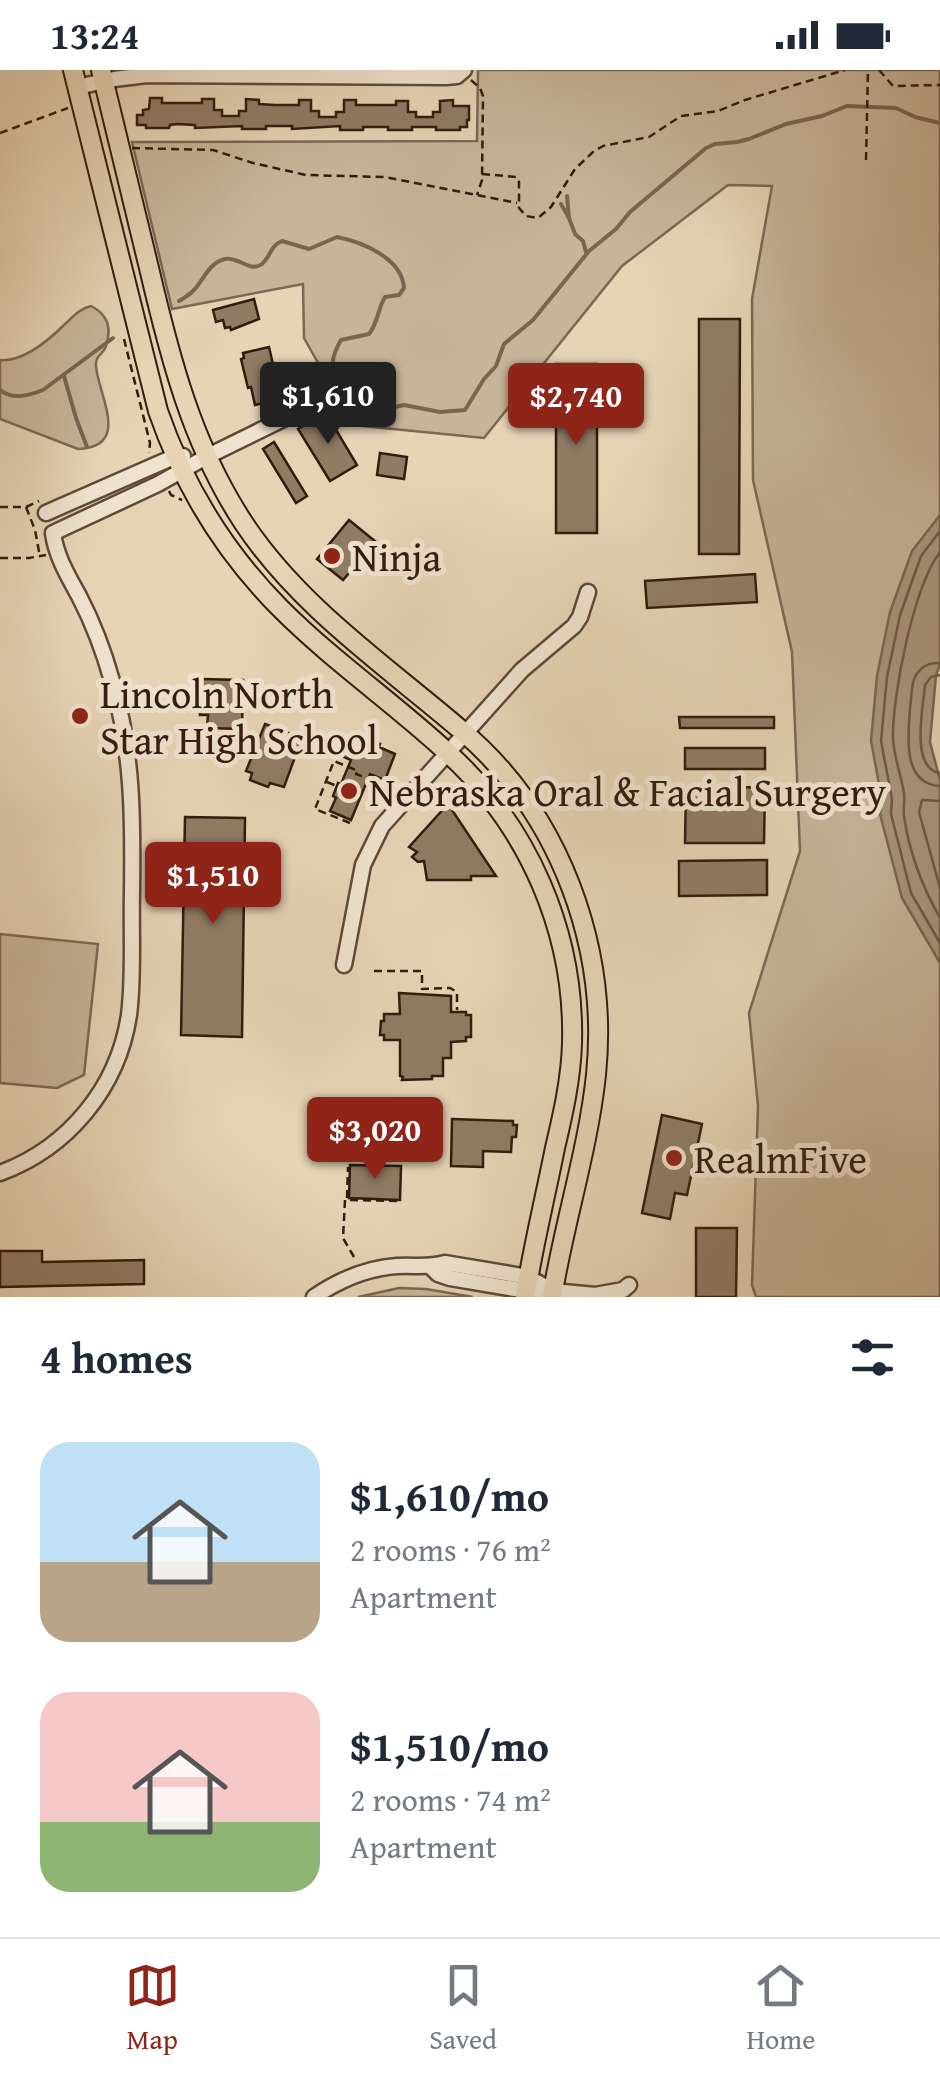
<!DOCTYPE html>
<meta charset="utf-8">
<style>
body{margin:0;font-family:"Gentium Book Plus",serif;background:#f2f2f3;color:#1f2937;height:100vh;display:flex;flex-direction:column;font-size:38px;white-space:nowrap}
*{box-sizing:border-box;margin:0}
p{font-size:32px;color:#747a83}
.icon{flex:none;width:55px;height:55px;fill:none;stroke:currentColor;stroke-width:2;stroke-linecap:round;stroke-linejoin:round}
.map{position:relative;height:1227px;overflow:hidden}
.details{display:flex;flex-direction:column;background:#fff;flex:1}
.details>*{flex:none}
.price{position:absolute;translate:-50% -85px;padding:0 22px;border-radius:10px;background:#8f2418;color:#fff;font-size:32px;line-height:65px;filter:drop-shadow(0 2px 5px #0008)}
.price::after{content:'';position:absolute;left:50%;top:60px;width:30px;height:22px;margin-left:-15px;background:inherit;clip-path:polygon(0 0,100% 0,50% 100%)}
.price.current{background:#222;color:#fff}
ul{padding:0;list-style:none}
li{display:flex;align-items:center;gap:30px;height:250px;padding:0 40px}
li span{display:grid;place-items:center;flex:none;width:280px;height:200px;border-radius:30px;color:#555}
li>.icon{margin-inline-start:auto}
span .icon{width:120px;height:120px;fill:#fffc;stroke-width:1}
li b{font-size:42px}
h2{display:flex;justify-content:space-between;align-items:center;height:120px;padding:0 40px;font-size:42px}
.status{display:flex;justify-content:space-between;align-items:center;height:70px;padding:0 50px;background:#fff;direction:ltr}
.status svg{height:28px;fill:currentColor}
.menu{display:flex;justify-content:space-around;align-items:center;height:140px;border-top:2px solid #e0e1e3;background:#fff;font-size:28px;color:#747a83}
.menu a{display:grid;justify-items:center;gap:5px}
.menu .current{color:#8f2418}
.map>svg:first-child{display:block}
.green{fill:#c7b599;stroke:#7c6854;stroke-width:2.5}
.water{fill:#a9957c;stroke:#796550;stroke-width:2.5}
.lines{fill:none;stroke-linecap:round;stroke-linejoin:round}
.shore{stroke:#6e5845;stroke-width:2.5}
.stream{stroke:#796550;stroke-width:4}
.building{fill:#907c65;stroke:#321c0e;stroke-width:2.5}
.minor-casing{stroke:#5f4a38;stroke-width:19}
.major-casing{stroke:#321c0e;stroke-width:22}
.path{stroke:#321c0e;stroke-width:2.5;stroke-dasharray:8 5;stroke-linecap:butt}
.minor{stroke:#efe3cf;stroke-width:14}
.major{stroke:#e6d4b5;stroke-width:18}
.poi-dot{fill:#8f2418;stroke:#efe3cf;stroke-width:4}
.labels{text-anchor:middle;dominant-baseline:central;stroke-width:10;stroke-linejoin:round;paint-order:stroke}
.poi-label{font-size:40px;fill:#321c0e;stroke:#efe3cf;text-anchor:start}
</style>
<div class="status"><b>13:24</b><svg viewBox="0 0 49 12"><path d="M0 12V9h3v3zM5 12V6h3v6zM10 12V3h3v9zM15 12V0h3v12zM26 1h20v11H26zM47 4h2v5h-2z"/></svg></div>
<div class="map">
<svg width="940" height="1227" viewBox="0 0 940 1227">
<rect width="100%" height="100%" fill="#e6d4b5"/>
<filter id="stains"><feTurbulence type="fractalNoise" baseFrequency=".002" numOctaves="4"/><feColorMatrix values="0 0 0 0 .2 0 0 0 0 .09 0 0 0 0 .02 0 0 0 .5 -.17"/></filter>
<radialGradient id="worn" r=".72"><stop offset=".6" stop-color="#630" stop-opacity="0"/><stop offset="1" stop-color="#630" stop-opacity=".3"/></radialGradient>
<g class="green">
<polygon points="478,0 940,0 940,514 916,580 940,788 940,1227 756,1227 752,1215 758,1036 749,943 800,781 792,582 753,410 752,229 772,116 728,115 622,196 484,368 353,355 304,268 303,214 172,239 132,72 477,71"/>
<path d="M91,236C107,244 112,258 106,276C104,284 95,285 96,296C98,325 132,377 78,379L0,349V290C23,292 49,270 65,254C74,246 79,239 91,236Z"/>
<polygon points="0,864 98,874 84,1005 57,1018 0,1013"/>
<polygon points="399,1218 426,1219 473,1227 358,1227"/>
</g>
<polygon class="water" points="940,445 940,594 936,605 930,672 940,710 940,893 902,828 880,744 882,730 871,671 877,606 890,542 912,481"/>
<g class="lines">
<g class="shore">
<polyline points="940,461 921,486 900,545 887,607 881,671 892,729 891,744 911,823 940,873"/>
<path d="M940,482C914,516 892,625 893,669C894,687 901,705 904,723C905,731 903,738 904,746C909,781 923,818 940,848"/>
<path d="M940,593C932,593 925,594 919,601C910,611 912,627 910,639C908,666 902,714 940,716"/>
<path d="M940,605L931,607L925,615C923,637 910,699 940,703"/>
<polyline points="940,731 922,730 919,742 940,818"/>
</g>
<g class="stream">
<polyline points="567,126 569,148"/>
<polyline points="561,134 569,148 575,164 583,171 586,182"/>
<path d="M179,231C181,230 190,224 192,222C203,212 208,193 225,189C238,186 250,203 262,194C271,186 270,176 282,171L309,179L337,167C362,172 402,188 404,218L399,225L385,227C378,238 378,253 369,264L341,270C337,277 332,286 333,294C334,299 361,339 366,343L404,335L440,342L465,340L484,309L496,296L504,274L533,250L589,181L616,159L630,142L706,78L715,74L737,72L749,69L786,54L822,46L847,36L896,38L915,47L940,53"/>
<polyline points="64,306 76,348 87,377"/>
<path d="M0,320C13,330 28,326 43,320L113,268"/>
</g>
</g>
<g class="building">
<polygon points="150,28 162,28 162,33 202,33 202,29 214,29 214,40 222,40 222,46 239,46 239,41 246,41 246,29 259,30 259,34 275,35 299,35 299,30 311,30 311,41 319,41 319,47 336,47 336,42 344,42 344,30 356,30 356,35 396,35 396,31 408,31 408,42 416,42 416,47 433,47 433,42 440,42 440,31 453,30 453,36 469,36 469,50 467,50 467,57 460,57 460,60 436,60 436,57 412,57 412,60 388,60 388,57 363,57 363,60 340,60 340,56 292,59 292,56 266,56 266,59 242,59 242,56 195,58 195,55 177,54 170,55 169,58 146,58 146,55 137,55 137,45 143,45 143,40 149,39"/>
<polygon points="254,229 259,249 231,260 230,257 225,258 223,250 216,252 213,240"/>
<polygon points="699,249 740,249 739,484 699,484"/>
<polygon points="269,277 281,329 255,335 251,317 248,318 241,289 244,288 243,283"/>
<rect x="556" y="294" width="41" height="169"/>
<polygon points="326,343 357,395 330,411 298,359"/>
<polygon points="274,372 307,426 296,433 263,379"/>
<polygon points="380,383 407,387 404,409 377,405"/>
<polygon points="349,450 376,472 343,510 317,489"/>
<polygon points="755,504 757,532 647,538 645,511"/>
<polygon points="201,609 243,610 242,659 207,658 208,645 200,645"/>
<polygon points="679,647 774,647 774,658 680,658"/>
<polygon points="265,654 302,668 284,717 270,713 268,717 250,710 252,703 246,701"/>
<polygon points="356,664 380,674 379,677 395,684 385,710 370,704 351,750 330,741 336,728 333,726 338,713 341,714 351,690 344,687 346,680 344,679 350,665 355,667"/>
<rect x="685" y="678" width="80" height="21"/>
<polygon points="765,717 764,773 685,773 686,718"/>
<polygon points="448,734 496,806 471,806 471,810 427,810 424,791 418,792 412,787 417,782 409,777"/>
<polygon points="185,747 245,748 242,967 181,965"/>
<polygon points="767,790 767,825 679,826 679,791"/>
<polygon points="399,923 451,926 451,942 466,942 466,945 471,945 471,967 466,967 466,971 451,972 451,988 443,988 443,1006 432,1006 432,1009 402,1010 403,1007 400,1006 400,970 384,970 384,965 380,965 381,951 384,951 384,944 400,944"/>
<polygon points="662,1045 702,1054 687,1125 675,1123 670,1149 642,1143"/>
<polygon points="452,1049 513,1051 513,1055 517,1055 516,1067 512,1067 511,1082 483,1081 483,1097 451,1096"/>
<polygon points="350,1095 401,1096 400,1130 349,1128"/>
<polygon points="696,1158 737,1158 736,1227 696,1227"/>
<polygon points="0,1181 42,1181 42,1192 144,1190 144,1214 0,1217"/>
</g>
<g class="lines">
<defs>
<g id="minor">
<polyline points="77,17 114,9 147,5 446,7 457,6 464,0"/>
<polyline points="46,443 176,386 183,386"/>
<polyline points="344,895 363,795 382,756 522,600 574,556 580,547 588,522"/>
<path d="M0,1103C68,1078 118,1018 129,945C134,906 131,864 132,823C133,751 133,681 112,611C104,582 93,553 79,526C68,506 56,486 53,463L158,414L206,387L320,331"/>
<polyline points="432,1198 438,1204 450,1208 526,1221 553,1221 595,1225 623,1220 629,1215"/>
<path d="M314,1227C339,1210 367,1198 397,1196C416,1195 427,1198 445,1193L528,1207L553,1221"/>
</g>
<g id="major">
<path d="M73,0L158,341C184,416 225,483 281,539C333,591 394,633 448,683C529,757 575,863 572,973C571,1009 563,1044 555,1078C545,1128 533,1177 525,1227"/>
<path d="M101,0C117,66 133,132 149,198C170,288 192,374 243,452C298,536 385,595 461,660C560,743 609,877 596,1005C588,1080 564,1153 552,1227"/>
</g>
</defs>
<use href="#minor" class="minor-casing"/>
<use href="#major" class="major-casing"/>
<g class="path">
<polyline points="879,0 893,16 940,15"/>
<polyline points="471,10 480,18 483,26 482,110 477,125"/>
<polyline points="0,63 68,38"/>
<polyline points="132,78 213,80 253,93 306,105 385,107 517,133"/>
<polyline points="866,90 868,0"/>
<polyline points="482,104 517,107 519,112 519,138 526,146 538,148 551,137 575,99 594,81 603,76 649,67 681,46 718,41 745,30 845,0"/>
<polyline points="124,269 150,373 149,383"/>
<polyline points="169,421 171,425 182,430"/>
<polyline points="0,437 26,437 39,431"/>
<polyline points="26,437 35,460 40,487"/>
<polyline points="0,488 29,488 46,485"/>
<polyline points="327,712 337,716"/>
<polyline points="350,753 315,739 334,691 358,701 356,704 367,708 389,728"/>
<polyline points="374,901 422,901 422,919 450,918 457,922 457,940"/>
<polyline points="347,1128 348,1097"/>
<polyline points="354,1187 343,1168 345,1130 399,1131"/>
</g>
<use href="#minor" class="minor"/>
<use href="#major" class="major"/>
</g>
<g class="poi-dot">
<circle cx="332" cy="486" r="10"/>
<circle cx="80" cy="646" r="10"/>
<circle cx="349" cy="721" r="10"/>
<circle cx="674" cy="1088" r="10"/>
</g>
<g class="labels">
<g class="poi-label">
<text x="352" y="486">Ninja</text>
<text x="100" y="623">Lincoln North<tspan x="100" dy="46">Star High School</tspan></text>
<text x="369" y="721">Nebraska Oral &amp; Facial Surgery</text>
<text x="694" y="1088">RealmFive</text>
</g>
</g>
<rect width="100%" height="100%" filter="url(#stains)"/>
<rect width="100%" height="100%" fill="url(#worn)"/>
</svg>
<b class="price current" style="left:328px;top:377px">$1,610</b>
<b class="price" style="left:576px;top:378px">$2,740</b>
<b class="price" style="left:213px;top:857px">$1,510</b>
<b class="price" style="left:375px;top:1112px">$3,020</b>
</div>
<section class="details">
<h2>4 homes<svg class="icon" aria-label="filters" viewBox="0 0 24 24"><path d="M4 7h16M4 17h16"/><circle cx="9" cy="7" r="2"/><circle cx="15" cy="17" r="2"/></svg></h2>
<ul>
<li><span style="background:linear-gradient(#bfe0f5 60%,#b9a48a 0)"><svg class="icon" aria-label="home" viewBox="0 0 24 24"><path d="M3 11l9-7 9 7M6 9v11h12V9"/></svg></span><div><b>$1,610/mo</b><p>2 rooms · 76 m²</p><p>Apartment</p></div></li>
<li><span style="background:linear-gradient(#f6c9c9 65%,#8fb573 0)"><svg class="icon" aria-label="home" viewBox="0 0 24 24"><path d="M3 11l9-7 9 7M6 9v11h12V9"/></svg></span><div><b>$1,510/mo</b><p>2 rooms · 74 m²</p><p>Apartment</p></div></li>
</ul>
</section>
<nav class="menu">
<a class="current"><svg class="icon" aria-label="map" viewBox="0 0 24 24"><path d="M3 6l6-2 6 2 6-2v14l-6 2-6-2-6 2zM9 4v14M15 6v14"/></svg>Map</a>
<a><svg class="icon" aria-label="saved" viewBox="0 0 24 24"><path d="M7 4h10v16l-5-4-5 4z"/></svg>Saved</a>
<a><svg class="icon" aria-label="home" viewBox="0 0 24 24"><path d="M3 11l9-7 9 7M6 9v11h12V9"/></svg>Home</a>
</nav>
